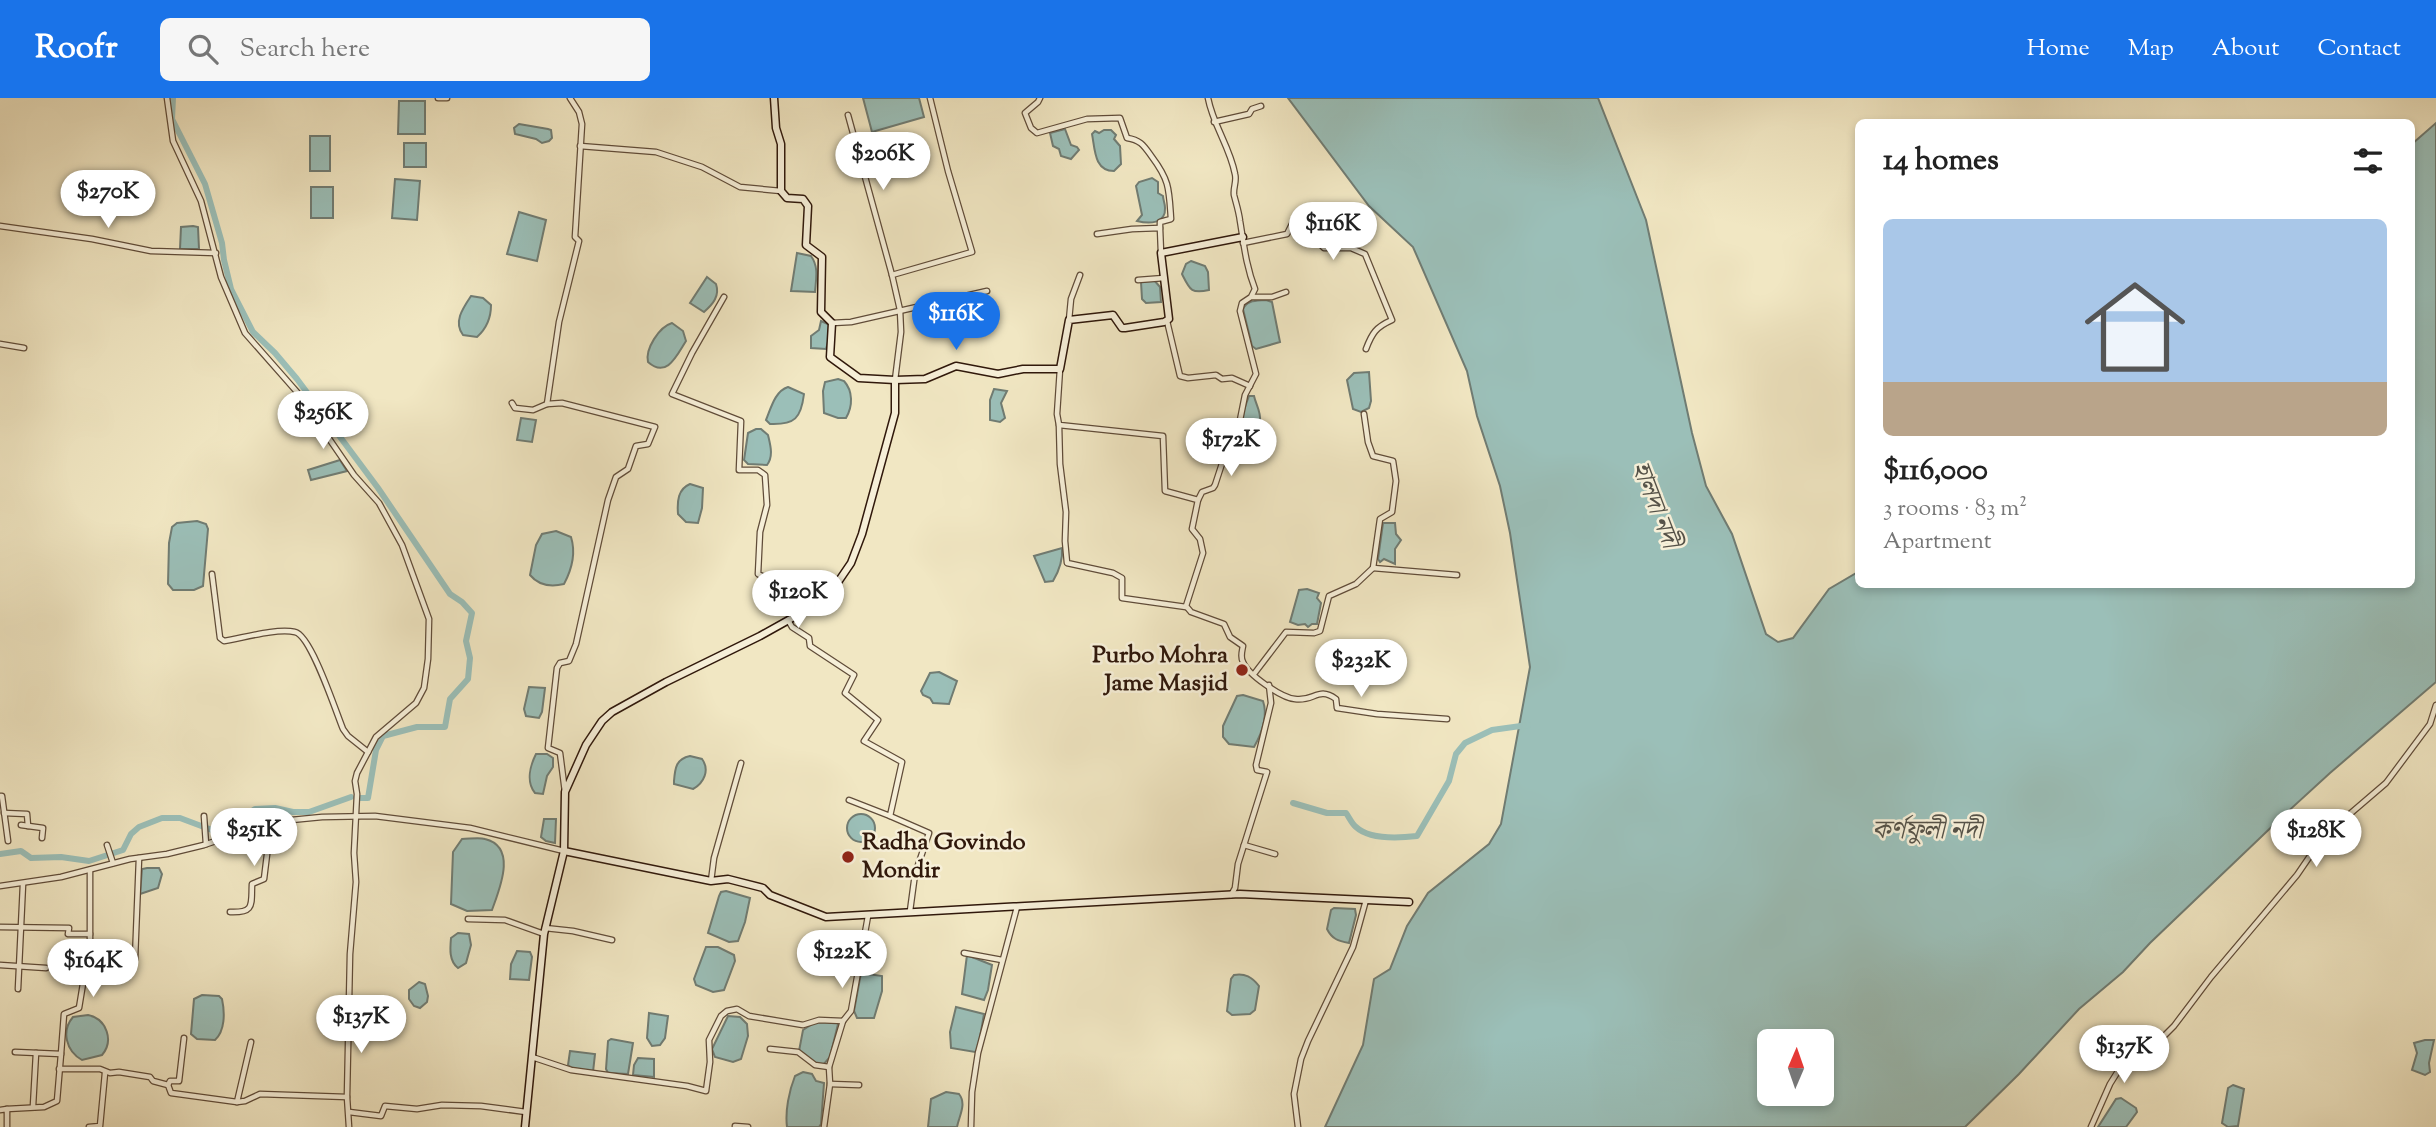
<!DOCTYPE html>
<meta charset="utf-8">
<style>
body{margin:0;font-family:"Sorts Mill Goudy","Noto Serif Bengali",serif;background:#f6f6f6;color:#222;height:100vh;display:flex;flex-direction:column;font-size:26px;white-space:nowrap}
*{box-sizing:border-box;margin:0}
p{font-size:23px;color:#767676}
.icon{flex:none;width:38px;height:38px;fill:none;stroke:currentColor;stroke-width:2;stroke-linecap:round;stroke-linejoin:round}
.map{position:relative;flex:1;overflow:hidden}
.side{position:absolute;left:1855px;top:21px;width:560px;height:469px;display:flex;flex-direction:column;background:#fff;border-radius:10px;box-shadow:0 4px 10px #0003}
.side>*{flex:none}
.needle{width:46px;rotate:2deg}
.tools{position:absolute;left:1757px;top:931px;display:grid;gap:14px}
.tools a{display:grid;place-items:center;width:77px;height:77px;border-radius:10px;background:#fff;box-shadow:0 4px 10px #0003;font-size:35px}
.price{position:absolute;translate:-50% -60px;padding:0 16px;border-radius:24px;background:#fff;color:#222;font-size:23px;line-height:46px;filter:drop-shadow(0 2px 4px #0008)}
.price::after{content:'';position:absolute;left:50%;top:42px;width:21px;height:16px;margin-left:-10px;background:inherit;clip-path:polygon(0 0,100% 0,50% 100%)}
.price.selected{background:#1a73e8;color:#fff}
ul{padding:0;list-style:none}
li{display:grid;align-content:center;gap:14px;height:371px;padding:0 28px}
li span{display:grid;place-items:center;height:217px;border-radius:10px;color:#555}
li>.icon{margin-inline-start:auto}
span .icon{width:126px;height:126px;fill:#fffc;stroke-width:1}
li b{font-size:30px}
h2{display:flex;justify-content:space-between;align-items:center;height:84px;padding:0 28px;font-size:30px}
header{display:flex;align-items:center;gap:42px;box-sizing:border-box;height:98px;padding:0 35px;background:#1a73e8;color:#fff}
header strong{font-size:33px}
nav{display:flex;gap:38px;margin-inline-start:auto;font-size:24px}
.search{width:490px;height:63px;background:#f6f6f6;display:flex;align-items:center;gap:18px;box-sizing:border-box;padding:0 24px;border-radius:10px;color:#767676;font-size:26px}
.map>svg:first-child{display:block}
.water{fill:#9bbfb8;stroke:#707c73;stroke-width:2;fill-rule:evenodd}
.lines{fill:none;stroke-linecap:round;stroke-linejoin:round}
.canal{stroke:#9bbfb8;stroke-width:6}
.street-casing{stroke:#604c39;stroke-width:7}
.secondary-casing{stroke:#30180b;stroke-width:9}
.street{stroke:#f6efd8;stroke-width:4.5}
.secondary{stroke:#f6efd8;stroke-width:6}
.poi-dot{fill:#8f2418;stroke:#f6efd8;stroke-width:2.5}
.labels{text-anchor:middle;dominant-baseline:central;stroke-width:5;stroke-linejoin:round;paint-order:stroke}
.poi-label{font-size:24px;font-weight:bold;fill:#30180b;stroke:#f6efd8;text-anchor:end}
.water-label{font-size:26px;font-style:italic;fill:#555248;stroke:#f6efd8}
</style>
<header>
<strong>Roofr</strong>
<div class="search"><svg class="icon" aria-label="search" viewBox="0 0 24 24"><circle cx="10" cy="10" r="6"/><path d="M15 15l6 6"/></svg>Search here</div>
<nav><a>Home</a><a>Map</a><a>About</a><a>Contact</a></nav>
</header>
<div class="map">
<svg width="2436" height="1029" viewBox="0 0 2436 1029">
<rect width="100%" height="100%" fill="#f1e7c3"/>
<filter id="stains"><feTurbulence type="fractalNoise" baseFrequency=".00286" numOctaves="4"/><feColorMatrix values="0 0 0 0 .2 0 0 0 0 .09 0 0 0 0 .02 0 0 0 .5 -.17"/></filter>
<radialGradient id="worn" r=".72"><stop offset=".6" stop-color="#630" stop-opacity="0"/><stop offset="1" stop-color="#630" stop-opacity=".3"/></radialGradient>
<g class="water">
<polygon points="863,0 919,0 924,19 872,34"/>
<path d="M1288,0H1598L1646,122L1692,335L1706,388L1732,436L1766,536L1778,544L1793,540L1829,491L1858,474V486H2412V46L2436,25V584L2330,675L2283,718L2150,845L2123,874L2079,911L2019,976L1965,1029H1325L1363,947L1374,881L1390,871L1407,828L1428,795L1489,746L1501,726L1530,569L1510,435L1500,388L1477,318L1467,273L1413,149L1369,108ZM1769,943H1822V996H1769Z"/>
<polygon points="399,3 425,3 425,36 398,36"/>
<polygon points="519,26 548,31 551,32 552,40 549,43 542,45 536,41 515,36 514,30"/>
<polygon points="1065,31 1071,47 1077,49 1079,52 1071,61 1061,58 1059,51 1053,48 1050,35"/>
<path d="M1104,32H1111L1116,37L1114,41L1120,48L1121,66L1114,73C1094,73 1095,51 1092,36L1095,33L1099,35Z"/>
<rect x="310" y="38" width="20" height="35"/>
<rect x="404" y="45" width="22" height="24"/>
<path d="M1152,80L1158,84V95L1163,98C1163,102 1165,105 1165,110C1166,126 1149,126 1137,123L1142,117L1136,88L1139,84Z"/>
<polygon points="395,81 420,83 417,122 392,120"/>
<rect x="311" y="89" width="22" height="31"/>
<polygon points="519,114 546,122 537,163 507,156"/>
<polygon points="193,128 198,129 199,151 180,151 181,129"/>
<path d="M797,155L811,158C819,169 816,181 815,194L791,193Z"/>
<path d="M1191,163L1205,168L1208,174L1209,192C1191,196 1190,192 1182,176L1186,166Z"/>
<path d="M707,179L716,186C720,198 713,206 704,214L690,205Z"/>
<polygon points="1154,182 1160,189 1161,204 1146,205 1142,201 1141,184"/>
<path d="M471,198L483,200L491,207C491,219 486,231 477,239L463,237C453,224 463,210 471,198Z"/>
<path d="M1266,202L1272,204L1280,244L1256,251L1252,248L1243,211C1247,202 1256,203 1266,202Z"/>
<polygon points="821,223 830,227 830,237 826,251 811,250 811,238 819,232"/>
<path d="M672,225L683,233L686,243C677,257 667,281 648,264C645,251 659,229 672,225Z"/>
<polygon points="1369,274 1371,303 1369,310 1361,314 1353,311 1347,282 1354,275"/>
<path d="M838,281L844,283C853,293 853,308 846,320H838L824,315L823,293L825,284Z"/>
<path d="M788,289L804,296C801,320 795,327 770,326L766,322C771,310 775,293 788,289Z"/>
<polygon points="994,291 1007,293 1001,305 1005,320 1000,324 990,322 990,302"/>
<path d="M1249,298H1254C1256,307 1261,313 1260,323L1255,327L1258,331L1242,334L1241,326L1244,322L1242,317Z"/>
<polygon points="521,320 536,322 532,344 517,342"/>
<path d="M756,331H761L768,337C770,346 774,358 767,367L748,366L744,362L748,335Z"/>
<polygon points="340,362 347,373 311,382 308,372"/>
<path d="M690,386L703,390L702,410L698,425L686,424L678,416C677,403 678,391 690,386Z"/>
<polygon points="197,423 206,426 208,431 203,488 194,492 173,492 168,486 169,445 172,429 177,425"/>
<polygon points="1383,425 1395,425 1396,436 1401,442 1395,451 1395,466 1384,461 1380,464 1378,461"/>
<path d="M556,433L571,439C576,455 572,471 564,486C551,489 539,488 530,477L536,447L542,436Z"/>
<path d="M1062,450C1063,462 1059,473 1053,483L1045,484L1034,458Z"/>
<polygon points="1307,491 1319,495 1317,500 1321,505 1317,526 1312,526 1308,529 1305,526 1298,527 1290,524 1299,492"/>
<polygon points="939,574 957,583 949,606 933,605 930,600 923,597 921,593 930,575"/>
<polygon points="529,589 545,590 542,614 539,620 526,618 524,611"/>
<path d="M1243,597L1263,603C1268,618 1262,635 1254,649L1229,646L1223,639V628L1237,598Z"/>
<path d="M536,656H547L553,660V669L547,678L543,696L535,695C526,684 530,668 536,656Z"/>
<path d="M690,658L702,661C710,672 704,685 693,691L674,686V683C675,670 676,661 690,658Z"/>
<circle cx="861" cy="730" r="14"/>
<polygon points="544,721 556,721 555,745 546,743 541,739"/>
<path d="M462,741C469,741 479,739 485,741C518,749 499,792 492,812L467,813L451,806L453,754Z"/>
<polygon points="147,770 159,770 162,776 158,790 140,796 142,771"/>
<polygon points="726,793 750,800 745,824 738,843 729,844 708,835 719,798 721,794"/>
<path d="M1334,810L1355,811L1356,817L1349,845C1338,843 1332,841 1327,831L1331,812Z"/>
<path d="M458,835L469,836L471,847L466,865L458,870C449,863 450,851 451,840Z"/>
<polygon points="706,849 718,849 734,857 735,863 724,892 713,894 696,887 694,881"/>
<polygon points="517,853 530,854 532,859 529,882 510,881 511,866"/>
<polygon points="967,857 992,867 988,892 984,902 962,896"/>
<polygon points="861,875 882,878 882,893 874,920 857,920 854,913"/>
<path d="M1234,877C1245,875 1252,879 1259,888L1255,912L1250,916L1232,917L1227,913L1231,881Z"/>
<polygon points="419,884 425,886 428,898 427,904 420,910 414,908 409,901 409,892"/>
<path d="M202,897L219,898L222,901C225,915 225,933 215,942L197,941L191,936L194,901Z"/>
<polygon points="956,909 984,916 978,951 975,954 951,950 950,934"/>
<polygon points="649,915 668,918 665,940 660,947 652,948 647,940"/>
<path d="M88,917C107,921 114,943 102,957L82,962C66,953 61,933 73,919Z"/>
<polygon points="728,918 740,919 747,926 748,938 741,961 733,964 715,959 712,951"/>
<polygon points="817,923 837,924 838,926 830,959 823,967 816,966 799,953 803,932"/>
<polygon points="611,941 633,945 628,976 608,975 606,971 608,943"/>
<polygon points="2425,942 2434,942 2429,965 2430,974 2425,977 2412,972 2417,955 2414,945"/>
<polygon points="570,953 595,956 593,974 572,970 568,967"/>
<polygon points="638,960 654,961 654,979 633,977 634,967"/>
<path d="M803,974L812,976L816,983L824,985L821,1026L819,1029H787C785,1013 789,993 795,978Z"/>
<polygon points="2233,987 2244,991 2238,1028 2228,1029 2222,1025 2228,990"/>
<path d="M946,994L959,996C967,1006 959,1018 957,1029H928L931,1001Z"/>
<polygon points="2121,1000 2136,1010 2137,1014 2126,1029 2098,1029 2116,1001"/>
</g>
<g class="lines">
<g class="canal">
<polyline points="173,0 172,21 205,86 222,145 224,162 231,191 253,234 275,255 297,281 378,390 450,496 462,504 472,515 466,543 470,560 468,581 450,601 445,629 417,629 383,638 376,652 368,700 359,700"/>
<path d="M1293,705L1327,715H1346C1349,719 1352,726 1356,729C1370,742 1400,740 1417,738L1449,683L1456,656L1465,645L1492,632L1528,627"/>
<polyline points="0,756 21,753 31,760 61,759 89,763 123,752 131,736 139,729 162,720 180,720 220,735 255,711 275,710 293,714 309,714 351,699"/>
</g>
<defs>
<g id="street">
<polyline points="167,0 173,43 201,103 221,179 245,235 297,294 354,377 379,405 402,447 429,521 428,561 424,590 416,605 376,639 357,675 355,683 357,696 354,755 356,784 350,856 347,999 349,1029"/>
<polyline points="438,0 447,0"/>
<path d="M1040,0L1038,4L1025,15L1031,30L1037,35L1087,21L1120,20L1127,40C1141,42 1144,48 1152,59C1170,83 1169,92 1171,121L1160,124V130"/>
<polyline points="848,17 892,177"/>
<polyline points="1214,24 1249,16 1252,11 1261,8"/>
<polyline points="580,48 656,54 702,69 740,89 781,93"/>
<polyline points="0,128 92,141 151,153 216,155"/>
<polyline points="1097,136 1132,131 1160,130 1161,155"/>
<path d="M1243,145L1287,136L1294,122L1314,116L1318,144L1324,150H1351L1365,156L1392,222C1376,229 1372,235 1366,251"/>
<polyline points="1138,182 1164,180"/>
<polyline points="724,199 692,255 672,296 741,323 739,372 758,372 765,377 767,407 760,434 758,476 764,479 796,479 799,481 803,514"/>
<polyline points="1252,199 1272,199 1286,194"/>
<polyline points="1069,222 1071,201 1080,177"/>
<polyline points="1167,223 1180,278 1188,280 1216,277 1222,281 1232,280 1250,288"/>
<polyline points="832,225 851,224 987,193"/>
<polyline points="0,246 24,250"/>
<path d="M1060,271L1057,316L1059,327L1163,338L1165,393L1198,402L1192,431L1200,441L1203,455L1186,508L1191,514L1224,526L1230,539L1243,548C1242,554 1240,559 1243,564C1248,577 1282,600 1295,601C1314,604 1318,588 1336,601L1337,610L1377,616L1447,621"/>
<polyline points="895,282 901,234 900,212 892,177 972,154 948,73 930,0"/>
<polyline points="512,305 515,310 533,312 547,306 562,305 655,329 648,346 636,348 628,371 616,379 608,402 576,546 569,563 560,565 557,570 548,650 560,655 565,694"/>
<polyline points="547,306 559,224 579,143 575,139 582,26 579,14 570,0"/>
<polyline points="1059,327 1060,366 1066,414 1065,443 1067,465 1113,475 1122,480 1122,500 1186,509"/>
<path d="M1198,402L1202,394L1213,390L1215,387L1232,335L1238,332L1245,297L1256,276L1240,213L1242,205L1251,199L1255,191C1246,168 1244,147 1240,123C1239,114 1236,105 1234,97C1233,89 1237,84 1235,76C1230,49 1213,27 1208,0"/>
<polyline points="1373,470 1457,477"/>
<path d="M212,476L220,540L224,543C243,540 276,530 295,534C311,537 336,614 343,631L348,638L368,654"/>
<polyline points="788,522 792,529 809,540 810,548 854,577 845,595 878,622 864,643 902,664 890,718 849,702"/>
<polyline points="1254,576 1286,534 1314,535 1320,533 1329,498 1356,486 1373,470 1380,421 1392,414 1396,383 1393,363 1373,358 1368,344 1364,316"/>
<polyline points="0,698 2,698 8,743"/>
<polyline points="4,715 27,716 28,728"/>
<polyline points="204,718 206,746"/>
<polyline points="890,718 929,735 915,776 910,813"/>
<polyline points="21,727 43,730 42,740"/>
<polyline points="107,747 113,765"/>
<polyline points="1244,747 1275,756"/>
<polyline points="711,783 714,760 741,665"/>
<polyline points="0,788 61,779 130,761 167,756 204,747 271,724 322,719 375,718 470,730 564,753"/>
<polyline points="1231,797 1235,790 1238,766 1267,674 1257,672 1256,667 1271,605 1269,587"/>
<path d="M230,814C255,815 251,807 252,786L264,781L271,724"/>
<polyline points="468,821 505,822 544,836"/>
<polyline points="0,829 69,830 68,836 90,836"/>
<polyline points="545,830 573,833 612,842"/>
<polyline points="964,855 1002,862"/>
<polyline points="135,861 139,760"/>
<polyline points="0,867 46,870"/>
<polyline points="18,891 23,786"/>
<polyline points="770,951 798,954 815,967 829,969"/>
<polyline points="15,954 61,956 64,916 79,910 90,843 90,772"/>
<polyline points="532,959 571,972 687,988 706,993 710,964 709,942 721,918 727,913 737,911 749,918 803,927 819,922 843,923"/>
<polyline points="59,971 100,971 110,975 119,974 150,979 153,983 168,987 171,995 237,1004 245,1003 260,996 347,999"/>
<polyline points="830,986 859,987"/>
<polyline points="168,987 170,983 179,983 184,940"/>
<polyline points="237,1004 251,944"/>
<polyline points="33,1008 36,955"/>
<polyline points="7,1011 44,1009 57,1003 61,956"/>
<polyline points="0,1012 7,1011 7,1029"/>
<polyline points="349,1014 381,1018 385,1008 417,1011 442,1007 481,1008 526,1014"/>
<polyline points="735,1028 748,1029"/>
<polyline points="89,1029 100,1028 105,975"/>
<polyline points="824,1029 830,986 829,969 843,923 851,913 868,818"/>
<polyline points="971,1029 972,994 978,955 1017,809"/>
<polyline points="1298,1029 1294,996 1301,961 1308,943 1353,849 1366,802"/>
<polyline points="2091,1029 2110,986 2120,970 2158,944 2174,928 2211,879 2297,777 2323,739 2386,685 2430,626 2436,607"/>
</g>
<g id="secondary">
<polyline points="774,0 776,30 781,46 781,93 787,100 803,101 808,108 806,147 822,159 821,214 832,225 830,259 859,280 895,282 925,281 956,268 998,276 1023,271 1060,271 1069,222 1113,217 1122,230 1125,230 1164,224 1169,221 1161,155 1243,139"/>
<polyline points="564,753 711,783 728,781 763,790 770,797 826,819 1240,796 1409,804"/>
<polyline points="525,1029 544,836 564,753 565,694 586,647 602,623 612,614 666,584 760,538 803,514 836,487 851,465 862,436 895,315 895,282"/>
</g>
</defs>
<use href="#street" class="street-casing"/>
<use href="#secondary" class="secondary-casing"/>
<use href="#street" class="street"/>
<use href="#secondary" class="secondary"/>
</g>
<g class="poi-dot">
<circle cx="1242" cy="572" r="7"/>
<circle cx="848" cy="759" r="7"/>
</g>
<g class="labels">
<g class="poi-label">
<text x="1228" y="558">Purbo Mohra<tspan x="1228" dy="28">Jame Masjid</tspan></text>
<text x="862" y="745" text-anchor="start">Radha Govindo<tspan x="862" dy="28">Mondir</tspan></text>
</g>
<g class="water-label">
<text transform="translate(1654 407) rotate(69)">হালদা নদী</text>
<text x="1927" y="733">কর্ণফুলী নদী</text>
</g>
</g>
<rect width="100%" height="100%" filter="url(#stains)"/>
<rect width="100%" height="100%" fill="url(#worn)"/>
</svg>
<div class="tools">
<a><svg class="needle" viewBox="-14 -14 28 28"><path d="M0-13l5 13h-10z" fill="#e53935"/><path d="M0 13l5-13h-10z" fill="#767676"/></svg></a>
</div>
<b class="price" style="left:883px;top:94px">$206K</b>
<b class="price" style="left:108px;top:132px">$270K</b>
<b class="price" style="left:1333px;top:164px">$116K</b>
<b class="price selected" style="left:956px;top:254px">$116K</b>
<b class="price" style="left:323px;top:353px">$256K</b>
<b class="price" style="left:1231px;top:380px">$172K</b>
<b class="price" style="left:798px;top:532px">$120K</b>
<b class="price" style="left:1361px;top:601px">$232K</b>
<b class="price" style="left:254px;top:770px">$251K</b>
<b class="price" style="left:2316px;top:771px">$128K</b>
<b class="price" style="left:842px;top:892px">$122K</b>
<b class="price" style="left:93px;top:901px">$164K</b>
<b class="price" style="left:361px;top:957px">$137K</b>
<b class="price" style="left:2124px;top:987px">$137K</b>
<section class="side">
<h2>14 homes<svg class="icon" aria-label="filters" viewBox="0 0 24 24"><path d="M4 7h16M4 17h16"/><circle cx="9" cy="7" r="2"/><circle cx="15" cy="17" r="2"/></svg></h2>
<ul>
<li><span style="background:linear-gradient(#a9c7e8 75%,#b9a48a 0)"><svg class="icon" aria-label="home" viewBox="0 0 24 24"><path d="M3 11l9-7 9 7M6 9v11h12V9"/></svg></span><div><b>$116,000</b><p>3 rooms · 83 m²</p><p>Apartment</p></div></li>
</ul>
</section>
</div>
